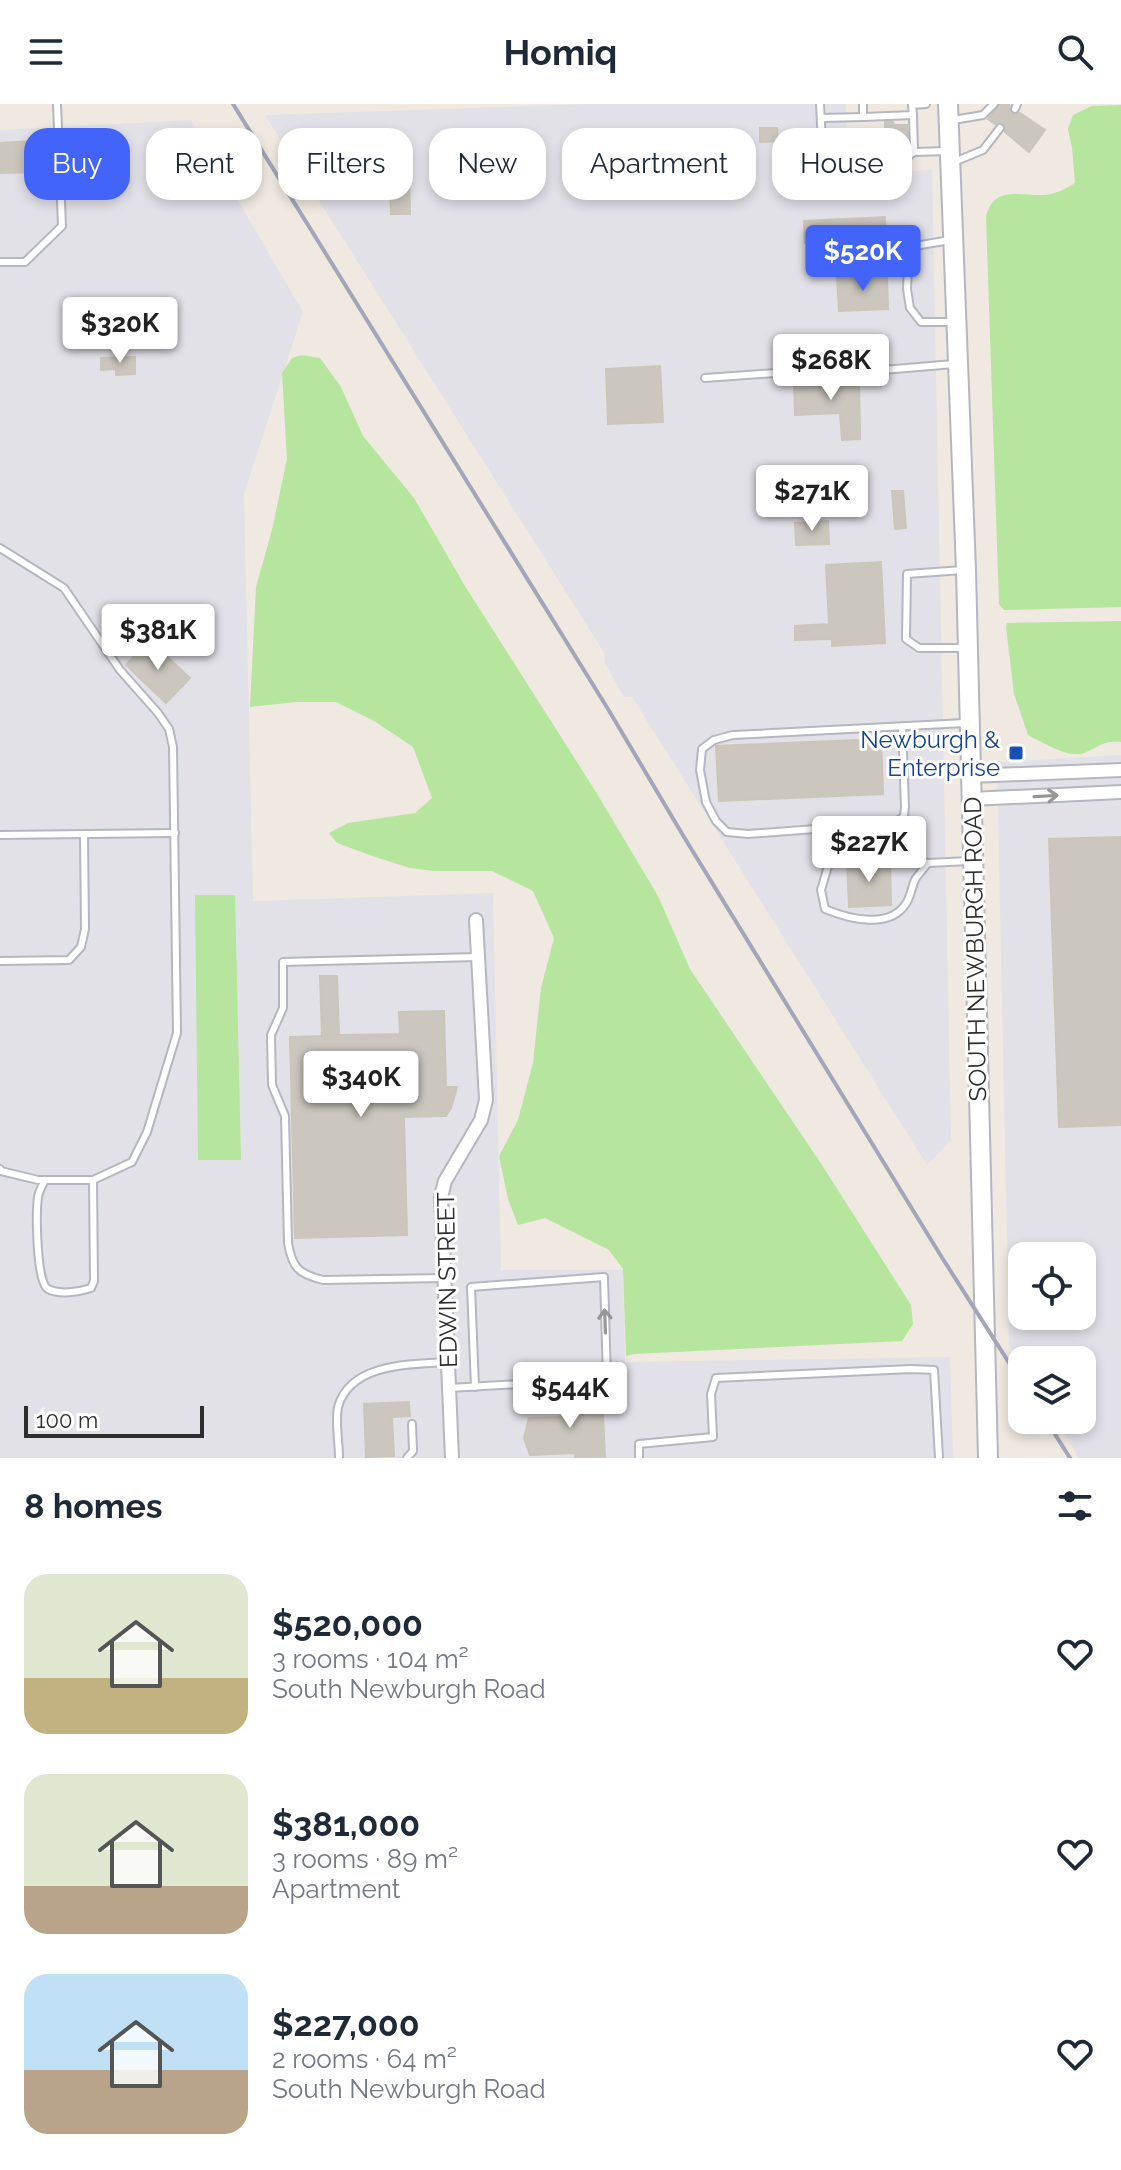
<!DOCTYPE html>
<meta charset="utf-8">
<style>
body{margin:0;font-family:Raleway,sans-serif;background:#f2f2f3;color:#1f2937;height:100vh;display:flex;flex-direction:column;font-size:30px;white-space:nowrap}
*{box-sizing:border-box;margin:0}
p{font-size:26px;color:#747a83}
.icon{flex:none;width:44px;height:44px;fill:none;stroke:currentColor;stroke-width:2;stroke-linecap:round;stroke-linejoin:round}
.map{position:relative;height:1354px;overflow:hidden}
.sheet{display:flex;flex-direction:column;background:#fff;flex:1}
.sheet>*{flex:none}
.guide{position:absolute;left:24px;top:24px;width:1074px;height:72px;display:flex;gap:16px}
.tools{position:absolute;left:1008px;top:1138px;display:grid;gap:16px}
.tools a{display:grid;place-items:center;width:88px;height:88px;border-radius:16px;background:#fff;box-shadow:0 4px 12px #0003;font-size:40px}
.scale{position:absolute;left:24px;bottom:20px;width:180px;box-sizing:border-box;padding-left:8px;border:4px solid #2e2e2e;border-top:0;font-size:22px;line-height:28px;white-space:nowrap;color:#2e2e2e;-webkit-text-stroke:6px #fff;paint-order:stroke}
.price{position:absolute;translate:-50% -68px;padding:0 18px;border-radius:8px;background:#fff;color:#222;font-size:26px;line-height:52px;filter:drop-shadow(0 2px 4px #0008)}
.price::after{content:'';position:absolute;left:50%;top:48px;width:24px;height:18px;margin-left:-12px;background:inherit;clip-path:polygon(0 0,100% 0,50% 100%)}
.price.current{background:#4264fb;color:#fff}
ul{padding:0;list-style:none}
li{display:flex;align-items:center;gap:24px;height:200px;padding:0 24px}
li span{display:grid;place-items:center;flex:none;width:224px;height:160px;border-radius:24px;color:#555}
li>.icon{margin-inline-start:auto}
span .icon{width:96px;height:96px;fill:#fffc;stroke-width:1}
li b{font-size:34px}
h2{display:flex;justify-content:space-between;align-items:center;height:96px;padding:0 24px;font-size:34px}
.pill{padding:0 28px;border-radius:24px;background:#fff;box-shadow:0 4px 12px #0003;font-size:28px;line-height:72px}
.pill.current{background:#4264fb;color:#fff}
header{display:flex;justify-content:space-between;align-items:center;height:104px;padding:0 24px;background:#fff;font-size:36px;font-weight:700}
.map>svg:first-child{display:block}
.industrial{fill:#e3e1e8;fill-rule:evenodd}
.green{fill:#b6e59e}
.building{fill:#cbc7bf;stroke:#cbc5ba;stroke-width:2}
.lines{fill:none;stroke-linecap:round;stroke-linejoin:round}
.lane-casing{stroke:#b4b7c1;stroke-width:10}
.street-casing{stroke:#b4b7c1;stroke-width:16}
.secondary-casing{stroke:#b4b7c1;stroke-width:22}
.lane{stroke:#fff;stroke-width:6}
.street{stroke:#fff;stroke-width:12}
.secondary{stroke:#fff;stroke-width:18}
.rail{stroke:#a3a6b8;stroke-width:4}
.oneway{stroke:#969696}
.transit-dot{fill:#1a4fb4;stroke:#fff;stroke-width:3}
.labels{text-anchor:middle;dominant-baseline:central;stroke-width:6;stroke-linejoin:round;paint-order:stroke}
.transit-label{font-size:24px;fill:#164399;stroke:#fff;text-anchor:end}
.street-label{font-size:24px;fill:#2e2e2e;stroke:#fff}
</style>
<header><svg class="icon" aria-label="menu" viewBox="0 0 24 24"><path d="M4 6h16M4 12h16M4 18h16"/></svg>Homiq<svg class="icon" aria-label="search" viewBox="0 0 24 24"><circle cx="10" cy="10" r="6"/><path d="M15 15l6 6"/></svg></header>
<div class="map">
<svg width="1121" height="1354" viewBox="0 0 1121 1354">
<rect width="100%" height="100%" fill="#efe9e1"/>
<g class="industrial">
<polygon points="587,0 846,0 847,70 932,66 951,1036 927,1061 632,593 624,593 605,559 605,550 265,11"/>
<polygon points="191,16 303,208 244,390 253,797 493,789 501,1166 623,1166 625,1258 950,1253 953,1354 0,1354 0,26"/>
<path d="M1121,651V1354H1079L1056,1316H1082V1256H1022V1261L1009,1240L997,658ZM1022,1152H1082V1212H1022Z"/>
</g>
<g class="green">
<path d="M1121,1V503L1004,506L999,500L986,113C993,81 1020,92 1045,91C1056,90 1065,85 1075,79L1072,44L1068,25L1073,11L1092,2Z"/>
<polygon points="302,251 320,254 341,283 363,332 414,394 465,482 596,688 658,792 690,865 822,1061 911,1201 913,1220 902,1237 634,1250 626,1252 623,1165 609,1146 545,1114 518,1121 508,1095 499,1052 518,1016 533,959 541,884 554,834 533,787 492,767 434,767 410,764 375,753 337,739 329,729 348,719 415,709 432,694 413,643 374,617 336,598 296,598 250,603 256,483 272,426 287,355 282,269 292,254"/>
<path d="M1121,517V638C1102,636 1099,643 1084,649C1068,655 1042,638 1028,631L1014,590L1006,523L1007,519Z"/>
<polygon points="195,791 235,791 241,1056 198,1056"/>
</g>
<g class="building">
<polygon points="1000,0 1009,0 1012,10 1020,9 1045,26 1029,48 1005,28 1004,20 1000,18 995,20 988,15"/>
<polygon points="885,18 893,18 894,21 907,21 908,34 904,34 903,30 899,28 892,32 889,29 885,30"/>
<polygon points="760,24 777,24 778,37 760,38"/>
<polygon points="882,26 882,52 868,52 867,27"/>
<polygon points="32,37 33,68 0,69 0,39"/>
<polygon points="335,42 359,43 358,55 334,54"/>
<polygon points="845,44 846,70 813,72 812,46"/>
<polygon points="377,48 391,48 391,61 409,61 410,110 391,110 390,77 377,76"/>
<polygon points="885,113 886,136 805,139 804,117"/>
<polygon points="887,171 888,205 839,207 837,173"/>
<polygon points="135,253 135,270 116,271 116,265 101,266 101,254"/>
<polygon points="660,262 663,318 608,320 606,265"/>
<polygon points="859,274 860,335 842,336 840,309 795,311 794,277"/>
<polygon points="892,387 903,387 906,424 895,425"/>
<polygon points="828,417 829,440 796,441 795,419"/>
<polygon points="881,458 885,539 832,542 832,535 795,536 795,522 829,520 826,461"/>
<polygon points="149,536 190,574 166,599 126,561"/>
<polygon points="881,635 883,690 719,697 716,642"/>
<polygon points="1121,733 1121,1021 1059,1023 1049,735"/>
<polygon points="890,757 891,801 849,803 847,758"/>
<polygon points="320,872 337,872 339,931 400,930 399,908 444,907 446,983 457,983 451,1004 446,1012 404,1013 407,1131 295,1134 290,933 322,932"/>
<polygon points="602,1290 605,1354 575,1354 575,1349 530,1351 524,1334 529,1314 565,1313 564,1292"/>
<polygon points="409,1298 410,1312 392,1313 394,1352 366,1353 364,1300"/>
</g>
<g class="lines">
<defs>
<g id="lane">
<polyline points="820,0 822,39"/>
<polyline points="863,0 863,13 913,11 912,1 926,0"/>
<polyline points="1015,5 1017,0"/>
<polyline points="821,14 863,13"/>
<polyline points="953,16 983,11 994,0"/>
<polyline points="898,34 899,59"/>
<polyline points="887,35 888,59"/>
<polyline points="914,48 947,47"/>
<polyline points="954,58 983,46 1000,24"/>
<polyline points="867,60 899,59 914,48 913,11"/>
<polyline points="950,136 909,143 907,185 910,204 921,218 953,218"/>
<polyline points="0,158 25,158 62,122 57,0"/>
<polyline points="705,274 816,266 883,266 954,260"/>
<polyline points="0,444 64,484 120,566 158,609 169,625 173,643 177,929 147,1028 132,1058 93,1076 38,1076 1,1067 0,1065"/>
<polyline points="963,466 907,470 906,535 919,544 966,544"/>
<polyline points="902,622 905,703 904,712 895,719 748,730 727,728 716,717 706,698 700,666 702,645 714,636 733,631 965,619"/>
<polyline points="0,731 175,729"/>
<path d="M928,759C924,764 920,769 916,774C912,781 911,791 907,798C891,826 849,815 825,805L821,786L829,759L846,747L881,746L909,756L928,759L969,757"/>
<polyline points="0,857 69,856 81,843 85,825 84,731"/>
<path d="M45,1076C42,1082 39,1087 38,1093C36,1108 36,1178 48,1185C59,1191 79,1188 91,1184L94,1177L93,1076"/>
<path d="M444,1174L323,1176C298,1170 292,1163 288,1139L285,1012L272,981L271,931L283,904V858L477,853"/>
<polyline points="449,1284 607,1275 604,1173 471,1183 475,1283"/>
<path d="M339,1354C339,1338 335,1318 338,1303C350,1259 411,1260 448,1258"/>
<polyline points="407,1354 413,1347 412,1320"/>
<polyline points="639,1354 639,1340 713,1333 711,1290 716,1274 911,1265 934,1266 939,1354"/>
</g>
<g id="street">
<polyline points="970,672 1121,666"/>
<polyline points="971,695 1121,688"/>
<polyline points="452,1354 441,1093 445,1077 481,1016 486,996 476,816"/>
</g>
<polyline id="secondary" points="948,0 966,466 988,1354"/>
</defs>
<use href="#lane" class="lane-casing"/>
<use href="#street" class="street-casing"/>
<use href="#secondary" class="secondary-casing"/>
<use href="#lane" class="lane"/>
<use href="#street" class="street"/>
<use href="#secondary" class="secondary"/>
<g class="rail">
<polyline points="233,0 608,605 684,733 941,1152 1022,1279"/>
<polyline points="1046,1316 1070,1354"/>
</g>
</g>
<defs><path id="oneway-shaft" d="M-6 0H5M1.5-3L5.5 0L1.5 3" fill="none" stroke-width="1.6" stroke-linecap="round" stroke-linejoin="round" transform="scale(2)"/></defs>
<g class="oneway">
<use href="#oneway-shaft" transform="translate(1046 692) rotate(-3)"/>
<use href="#oneway-shaft" transform="translate(605 1217) rotate(-92)"/>
</g>
<rect class="transit-dot" x="1008" y="641" width="16" height="16" rx="4"/>
<g class="labels">
<g class="transit-label">
<text x="1000" y="635">Newburgh &amp;<tspan x="1000" dy="28">Enterprise</tspan></text>
</g>
<g class="street-label">
<text transform="translate(975 845) rotate(-91)">SOUTH NEWBURGH ROAD</text>
<text transform="translate(447 1176) rotate(-91)">EDWIN STREET</text>
</g>
</g>
</svg>
<div class="tools">
<a><svg class="icon" aria-label="locate" viewBox="0 0 24 24"><circle cx="12" cy="12" r="6"/><path d="M12 2v4M12 18v4M2 12h4M18 12h4"/></svg></a>
<a><svg class="icon" aria-label="layers" viewBox="0 0 24 24"><path d="M12 4l9 5-9 5-9-5zM3 14l9 5 9-5"/></svg></a>
</div>
<div class="scale">100 m</div>
<b class="price current" style="left:863px;top:189px">$520K</b>
<b class="price" style="left:120px;top:261px">$320K</b>
<b class="price" style="left:831px;top:298px">$268K</b>
<b class="price" style="left:812px;top:429px">$271K</b>
<b class="price" style="left:158px;top:568px">$381K</b>
<b class="price" style="left:869px;top:780px">$227K</b>
<b class="price" style="left:361px;top:1015px">$340K</b>
<b class="price" style="left:570px;top:1326px">$544K</b>
<div class="guide">
<a class="pill current">Buy</a>
<a class="pill">Rent</a>
<a class="pill">Filters</a>
<a class="pill">New</a>
<a class="pill">Apartment</a>
<a class="pill">House</a>
</div>
</div>
<section class="sheet">
<h2>8 homes<svg class="icon" aria-label="filters" viewBox="0 0 24 24"><path d="M4 7h16M4 17h16"/><circle cx="9" cy="7" r="2"/><circle cx="15" cy="17" r="2"/></svg></h2>
<ul>
<li><span style="background:linear-gradient(#dfe7d0 65%,#c2b280 0)"><svg class="icon" aria-label="home" viewBox="0 0 24 24"><path d="M3 11l9-7 9 7M6 9v11h12V9"/></svg></span><div><b>$520,000</b><p>3 rooms · 104 m²</p><p>South Newburgh Road</p></div><svg class="icon" aria-label="heart" viewBox="0 0 24 24"><path d="M12 20l-8-8c-3-5 5-10 8-4 3-6 11-1 8 4z"/></svg></li>
<li><span style="background:linear-gradient(#dfe7d0 70%,#b9a48a 0)"><svg class="icon" aria-label="home" viewBox="0 0 24 24"><path d="M3 11l9-7 9 7M6 9v11h12V9"/></svg></span><div><b>$381,000</b><p>3 rooms · 89 m²</p><p>Apartment</p></div><svg class="icon" aria-label="heart" viewBox="0 0 24 24"><path d="M12 20l-8-8c-3-5 5-10 8-4 3-6 11-1 8 4z"/></svg></li>
<li><span style="background:linear-gradient(#bfe0f5 60%,#b9a48a 0)"><svg class="icon" aria-label="home" viewBox="0 0 24 24"><path d="M3 11l9-7 9 7M6 9v11h12V9"/></svg></span><div><b>$227,000</b><p>2 rooms · 64 m²</p><p>South Newburgh Road</p></div><svg class="icon" aria-label="heart" viewBox="0 0 24 24"><path d="M12 20l-8-8c-3-5 5-10 8-4 3-6 11-1 8 4z"/></svg></li>
</ul>
</section>
